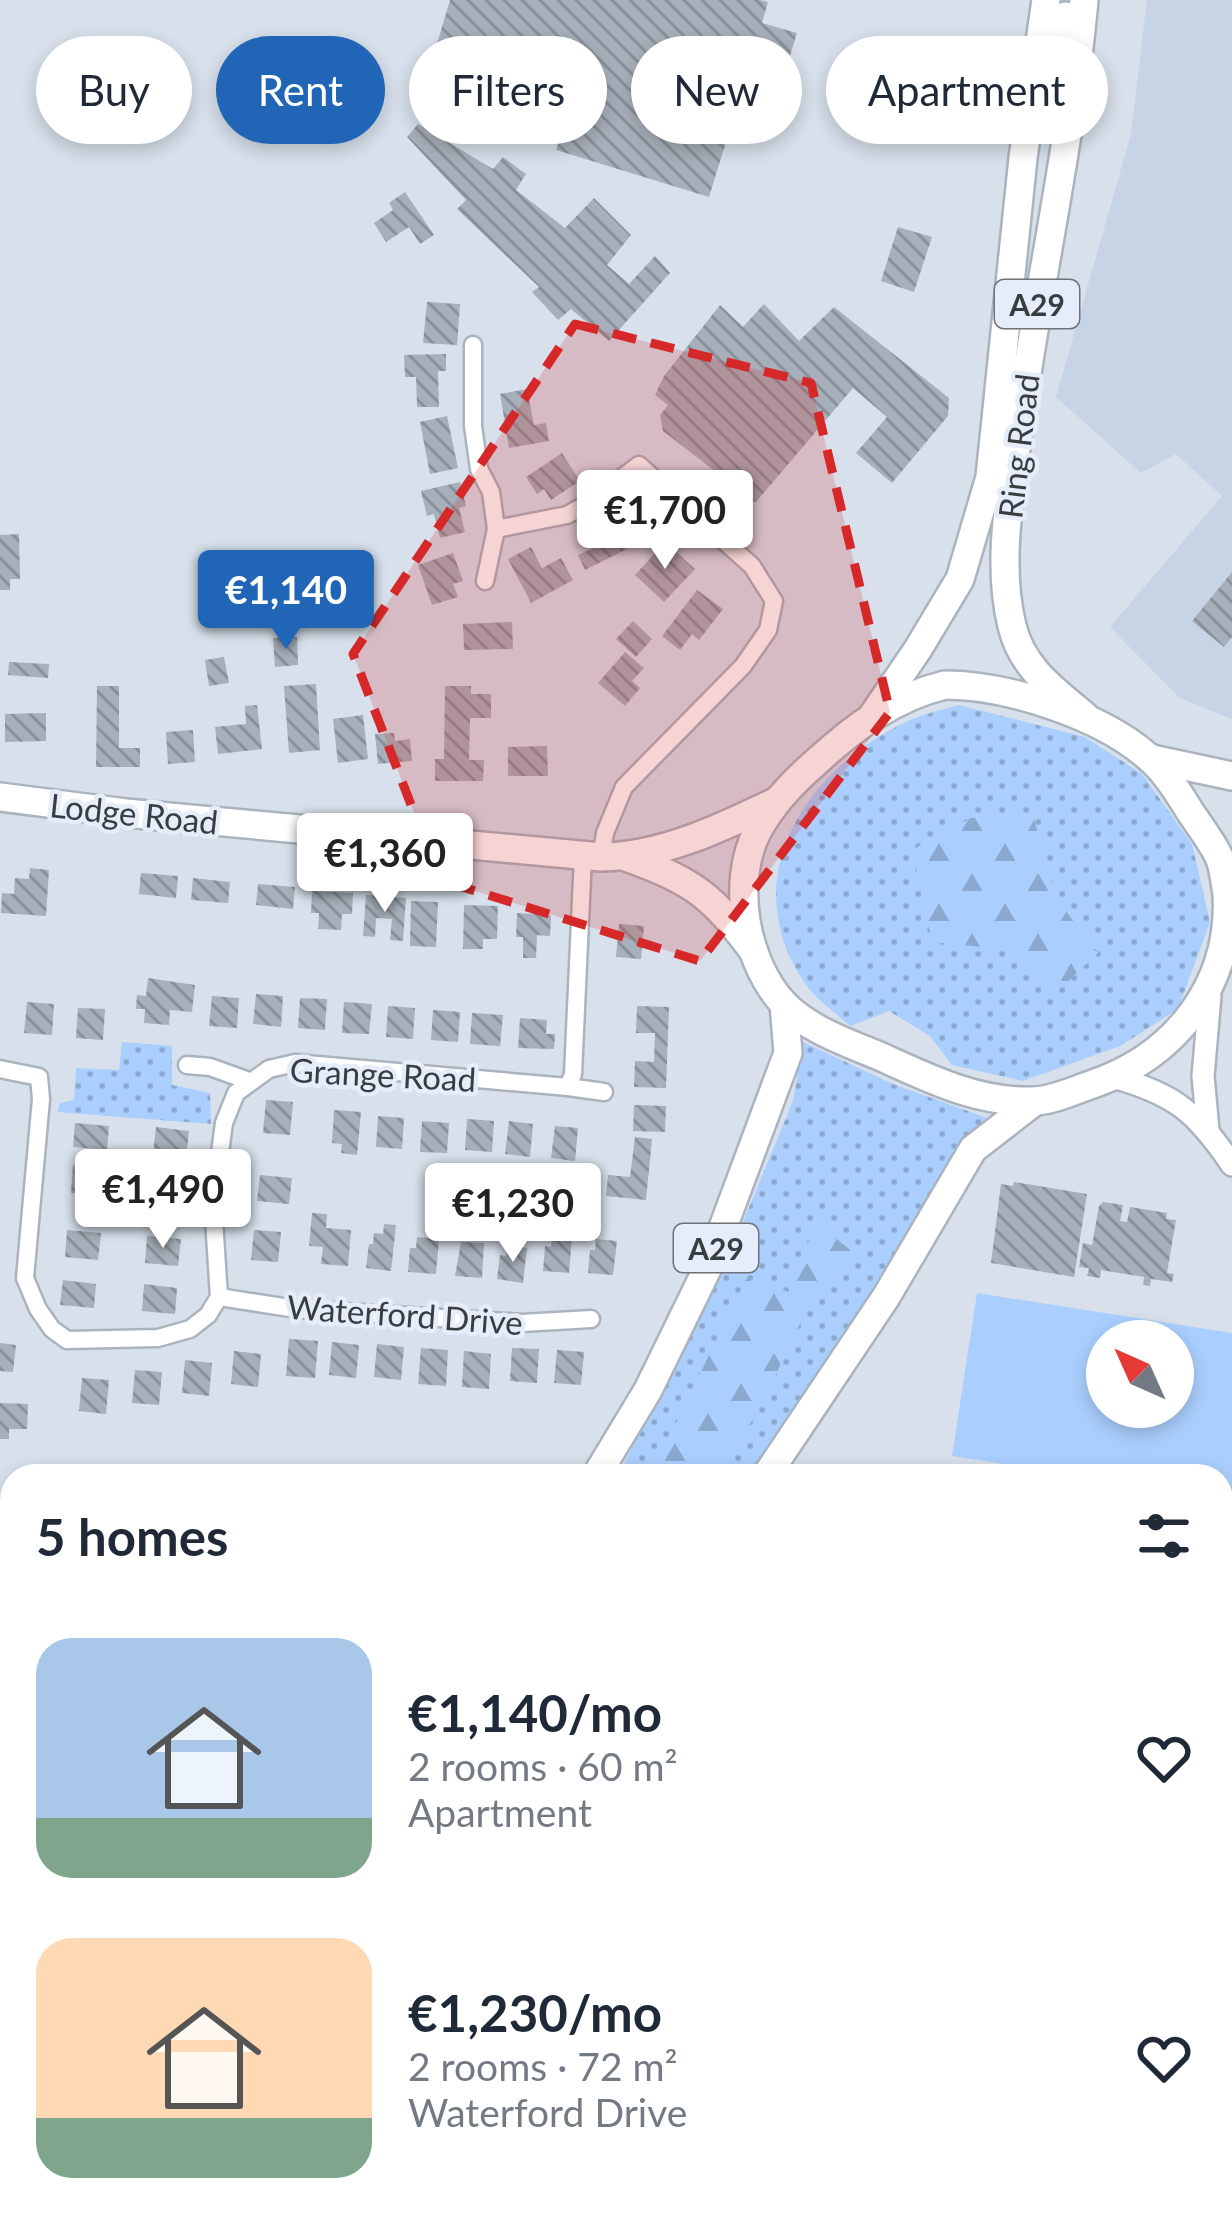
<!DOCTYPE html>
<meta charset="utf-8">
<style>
body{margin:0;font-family:Lato,sans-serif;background:#f2f2f3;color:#1f2937;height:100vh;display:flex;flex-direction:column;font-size:45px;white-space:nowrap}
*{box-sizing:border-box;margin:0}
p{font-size:39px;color:#747a83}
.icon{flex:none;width:66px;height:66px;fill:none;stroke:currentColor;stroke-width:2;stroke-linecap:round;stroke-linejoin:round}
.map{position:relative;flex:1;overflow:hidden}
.drawer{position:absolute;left:0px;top:1464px;width:1233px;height:771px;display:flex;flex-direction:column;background:#fff;border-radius:36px 36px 0 0;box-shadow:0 6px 18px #0003}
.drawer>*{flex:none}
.hud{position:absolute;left:36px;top:36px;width:1161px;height:108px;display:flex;gap:24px}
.needle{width:78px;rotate:315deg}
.buttons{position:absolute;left:1086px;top:1320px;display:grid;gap:24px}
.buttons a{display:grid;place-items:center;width:108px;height:108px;border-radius:50%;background:#fff;box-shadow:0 6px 18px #0003;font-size:60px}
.price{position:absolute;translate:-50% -102px;padding:0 27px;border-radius:12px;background:#fff;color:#222;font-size:39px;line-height:78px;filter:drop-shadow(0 3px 6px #0008)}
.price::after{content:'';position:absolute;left:50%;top:72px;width:36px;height:27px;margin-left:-18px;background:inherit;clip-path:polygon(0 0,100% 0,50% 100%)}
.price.active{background:#2165b6;color:#fff}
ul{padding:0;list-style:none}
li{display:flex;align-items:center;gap:36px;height:300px;padding:0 36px}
li span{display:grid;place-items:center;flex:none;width:336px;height:240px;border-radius:36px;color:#555}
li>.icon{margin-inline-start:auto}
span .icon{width:144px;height:144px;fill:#fffc;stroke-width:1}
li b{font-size:51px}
h2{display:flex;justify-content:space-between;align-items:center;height:144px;padding:0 36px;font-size:51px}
.pill{padding:0 42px;border-radius:54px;background:#fff;box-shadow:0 6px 18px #0003;font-size:42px;line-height:108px}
.pill.active{background:#2165b6;color:#fff}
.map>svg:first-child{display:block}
.built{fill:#c7d4e6}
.grass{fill:url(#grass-dots)}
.forest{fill:url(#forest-firs)}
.park{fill:#aacffe;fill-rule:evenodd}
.building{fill:url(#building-back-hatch)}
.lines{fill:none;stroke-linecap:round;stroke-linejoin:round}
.minor-casing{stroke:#abb3be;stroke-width:21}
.tertiary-casing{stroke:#abb3be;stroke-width:26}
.primary-casing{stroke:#abb3be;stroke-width:32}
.trunk-casing{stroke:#abb3be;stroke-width:32}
.minor{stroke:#fff;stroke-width:16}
.tertiary{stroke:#fff;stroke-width:21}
.primary{stroke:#fff;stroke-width:27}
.trunk{stroke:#fff;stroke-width:27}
.marked{fill:#d62828;fill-opacity:0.2;stroke:#d62828;stroke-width:9;stroke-dasharray:24 15;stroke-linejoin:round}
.labels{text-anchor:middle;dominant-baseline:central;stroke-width:9;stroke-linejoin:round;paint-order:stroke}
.shield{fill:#e4edf9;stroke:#6c7278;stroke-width:3}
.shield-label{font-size:30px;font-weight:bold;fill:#393d41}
.street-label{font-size:33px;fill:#393d41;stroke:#e4edf9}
</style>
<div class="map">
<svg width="1232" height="2233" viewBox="0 0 1232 2233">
<defs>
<pattern id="grass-dots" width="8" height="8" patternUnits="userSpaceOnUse" patternTransform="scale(3)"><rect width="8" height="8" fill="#aacffe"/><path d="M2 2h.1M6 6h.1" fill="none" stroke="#8ba9cf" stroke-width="1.8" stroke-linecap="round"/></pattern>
<pattern id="forest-firs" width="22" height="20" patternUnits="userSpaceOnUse" patternTransform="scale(3)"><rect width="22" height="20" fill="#aacffe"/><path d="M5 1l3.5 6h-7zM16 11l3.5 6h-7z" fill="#8ba9cf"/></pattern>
<pattern id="building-back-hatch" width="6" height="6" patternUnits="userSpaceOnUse" patternTransform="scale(3)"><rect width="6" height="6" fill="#a7afba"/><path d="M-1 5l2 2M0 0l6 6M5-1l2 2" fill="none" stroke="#899099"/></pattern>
</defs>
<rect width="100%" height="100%" fill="#d7e0eb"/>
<polygon class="built" points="1147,0 1232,0 1232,719 1180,698 1110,627 1222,496 1176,454 1141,473 1056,397 1131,134"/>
<g class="grass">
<path d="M959,705L1085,737L1142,774L1192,844L1210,922L1178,1009L1120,1046L1023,1081L952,1065L930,1036L889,1011L850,1026C835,1012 815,999 804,982C734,878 806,769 906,722C922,714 942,710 959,705Z"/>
<polygon points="122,1042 172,1046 172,1085 210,1093 211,1124 57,1112 60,1103 74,1100 76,1068 119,1070"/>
<polygon points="803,1042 893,1084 987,1118 958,1149 893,1262 753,1476 618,1476 733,1246 793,1101"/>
</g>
<g class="forest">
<polygon points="1033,816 1058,901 1098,953 1052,996 1003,949 932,942 912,850 971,818"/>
<polygon points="816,1222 854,1253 805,1313 756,1416 709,1476 646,1476 664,1448 746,1279 789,1292"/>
</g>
<path class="park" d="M977,1293L1232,1333V1500L1221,1498V1476H1080L952,1456ZM1107,1341H1173V1407H1107Z"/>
<g class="building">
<polygon points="450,0 760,0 768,2 762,23 797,33 778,95 744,84 709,197 556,150 567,116 428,74"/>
<polygon points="418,124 493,169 503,157 526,174 516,190 565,228 594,198 631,235 607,265 629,284 655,256 670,273 609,341 571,309 558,320 532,292 539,287 457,209 466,200 407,137"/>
<polygon points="405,192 434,235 420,244 409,227 386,242 374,223 393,210 389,203"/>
<polygon points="898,227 932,237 914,292 881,281"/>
<polygon points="427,302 460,304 457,345 423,343"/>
<polygon points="764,304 799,341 834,307 949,398 948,416 892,483 856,453 887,417 853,388 756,502 730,495 725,479 663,431 660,415 668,405 655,395 664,376 720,305 743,327"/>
<polygon points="446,354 446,371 438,371 439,407 417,407 416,377 405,377 404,355"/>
<polygon points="527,389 534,425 546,423 549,441 509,448 500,394"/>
<polygon points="447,416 458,468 430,474 420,422"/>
<polygon points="562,453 580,481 551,500 544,489 537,494 526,477"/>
<polygon points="460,482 466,506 459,508 465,532 440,538 434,514 427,516 421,491"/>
<polygon points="627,519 639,543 585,570 578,555 594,548 589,538"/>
<polygon points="19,534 20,579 10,579 10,590 0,590 0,535"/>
<polygon points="665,542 695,569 664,602 635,575"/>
<polygon points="531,547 542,568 561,558 573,580 531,603 508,559"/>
<polygon points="453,553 463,581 453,584 458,597 432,605 418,565"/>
<polygon points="1232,572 1232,637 1224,647 1192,621"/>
<polygon points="697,590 723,609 699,640 692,634 680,650 662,636"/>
<polygon points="633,621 652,639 636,657 616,639"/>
<polygon points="512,622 513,649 464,650 463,624"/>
<polygon points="297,637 298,665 275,667 273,638"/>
<polygon points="625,652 644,668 632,681 640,688 625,706 598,683"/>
<polygon points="224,657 229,683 209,686 205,660"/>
<polygon points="9,662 49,664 48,678 8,675"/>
<polygon points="316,684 320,750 289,753 284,686"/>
<polygon points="97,686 119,686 119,748 140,748 140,767 96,767"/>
<polygon points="445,686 471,686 471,694 491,694 491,718 470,718 469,760 484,760 483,781 435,781 435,759 444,759"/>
<polygon points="257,705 262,749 218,754 215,727 246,724 245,706"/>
<polygon points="46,713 46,741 5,742 5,714"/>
<polygon points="363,715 368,759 338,763 333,719"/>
<polygon points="193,730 195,762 168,764 166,732"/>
<polygon points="394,733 395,741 410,739 412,761 378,764 375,734"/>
<polygon points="547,746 548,776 508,776 508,747"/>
<polygon points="30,868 49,870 46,916 1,913 2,893 14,894 15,878 29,879"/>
<polygon points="141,873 178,876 176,898 139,894"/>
<polygon points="193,878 230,882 228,903 191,900"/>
<polygon points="258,884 295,887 293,909 256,905"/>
<polygon points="312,891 353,893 352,914 342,914 341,930 318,929 319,913 311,913"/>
<polygon points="366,895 406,898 403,941 390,940 392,919 376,918 375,937 363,936"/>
<polygon points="411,901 438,902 436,947 410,946"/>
<polygon points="464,905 498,906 497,939 483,939 483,949 463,949"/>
<polygon points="517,913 551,915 550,936 537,935 536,958 523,958 523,937 516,937"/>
<polygon points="619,924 644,926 641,959 616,957"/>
<polygon points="148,978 195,985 192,1012 170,1010 169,1025 144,1023 145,1009 136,1009 137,995 146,996"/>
<polygon points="256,994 283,996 281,1027 253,1024"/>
<polygon points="212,996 239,998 237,1028 209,1026"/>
<polygon points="300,998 327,999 325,1030 298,1028"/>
<polygon points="27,1002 54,1004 52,1035 24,1033"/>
<polygon points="344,1002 372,1004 369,1034 342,1033"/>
<polygon points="388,1006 415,1008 413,1039 386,1037"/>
<polygon points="637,1006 669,1007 666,1088 634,1087 635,1061 654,1062 655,1033 636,1033"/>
<polygon points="78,1008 105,1009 103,1040 76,1038"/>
<polygon points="433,1010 460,1012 458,1042 431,1040"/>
<polygon points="472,1013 503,1015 500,1046 470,1044"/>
<polygon points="520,1018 547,1020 546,1034 555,1034 554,1049 518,1048"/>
<polygon points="266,1100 293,1102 290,1135 263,1133"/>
<polygon points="634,1105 666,1106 665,1132 633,1131"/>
<polygon points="334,1110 361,1112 357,1155 341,1153 342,1144 332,1143"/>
<polygon points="378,1116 404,1118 402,1149 376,1147"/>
<polygon points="467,1119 494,1121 492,1152 465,1150"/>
<polygon points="422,1121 449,1123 447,1153 420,1152"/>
<polygon points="509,1121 533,1124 530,1157 505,1154"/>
<polygon points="75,1123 109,1126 107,1150 73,1147"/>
<polygon points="555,1126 578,1128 575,1161 551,1158"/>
<polygon points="156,1127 189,1131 186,1158 153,1154"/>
<polygon points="635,1137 652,1139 646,1200 606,1196 608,1175 630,1177"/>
<polygon points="73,1165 105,1168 104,1210 88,1209 89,1195 71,1193"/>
<polygon points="153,1172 187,1175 184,1202 151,1199"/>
<polygon points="260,1175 292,1178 289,1204 257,1201"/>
<polygon points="1014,1182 1087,1194 1074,1277 991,1263 1001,1184 1013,1186"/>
<polygon points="1103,1202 1123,1205 1120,1221 1127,1222 1130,1207 1167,1213 1166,1219 1176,1220 1167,1273 1174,1274 1172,1282 1151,1279 1150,1286 1143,1285 1144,1277 1101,1270 1100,1278 1087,1276 1089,1268 1079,1267 1083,1243 1092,1245 1099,1206"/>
<polygon points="312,1213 327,1214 326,1228 351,1230 348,1266 321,1264 323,1247 309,1246"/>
<polygon points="384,1224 396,1225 391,1271 366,1268 369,1244 373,1244 374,1233 383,1234"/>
<polygon points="67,1230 101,1233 98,1260 65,1257"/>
<polygon points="254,1230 281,1232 278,1262 251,1260"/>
<polygon points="147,1236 181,1239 178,1266 145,1263"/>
<polygon points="552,1236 572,1237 569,1273 543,1271 545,1246 551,1247"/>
<polygon points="417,1237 439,1239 436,1274 408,1272 410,1248 416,1248"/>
<polygon points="596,1239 617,1241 613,1275 588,1273 590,1250 595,1250"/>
<polygon points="461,1242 484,1243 482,1278 455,1276"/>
<polygon points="507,1245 527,1248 523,1283 497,1279 500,1255 506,1256"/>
<polygon points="63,1280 96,1284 94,1308 60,1305"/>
<polygon points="144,1284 177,1288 175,1314 142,1311"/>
<polygon points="289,1339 318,1341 315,1378 286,1376"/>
<polygon points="332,1342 359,1345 356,1378 329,1375"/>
<polygon points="0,1343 16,1345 13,1372 0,1371"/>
<polygon points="377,1344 404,1347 401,1380 374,1377"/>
<polygon points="421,1348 448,1350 446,1386 418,1384"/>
<polygon points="512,1348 539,1349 537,1383 510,1381"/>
<polygon points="557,1350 584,1352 581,1385 554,1383"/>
<polygon points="234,1351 261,1354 258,1387 231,1384"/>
<polygon points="464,1351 491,1354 489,1389 462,1387"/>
<polygon points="185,1360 212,1363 209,1396 182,1393"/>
<polygon points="135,1370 162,1372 159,1405 132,1403"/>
<polygon points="82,1378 109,1380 106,1414 79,1411"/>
<polygon points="0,1403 28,1404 27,1429 9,1429 9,1439 0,1439"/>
<polygon points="1221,1846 1232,1846 1232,1887 1226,1886 1227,1874 1221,1873"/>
<polygon points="644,2223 790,2223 793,2233 647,2233"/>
</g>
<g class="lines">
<defs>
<g id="minor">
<polyline points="473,345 473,426 479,469 491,492 496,529 485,581"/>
<polyline points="496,529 567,515 585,505 639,465 752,566 774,601 768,630 743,666 624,787 605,833 601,857"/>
<polyline points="187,1065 210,1067 249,1081"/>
<polyline points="0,1069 39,1077 41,1099 25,1278 38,1309 52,1329 67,1340 158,1338 190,1329 208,1315 219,1297 213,1204 224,1123 236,1093 269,1069 295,1063 568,1087 573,1074 583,856"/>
<polyline points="568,1087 604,1092"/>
<polyline points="219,1297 296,1309 522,1323 591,1319"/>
<polyline points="1221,1762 1232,1762"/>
</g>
<g id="tertiary">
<path d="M1113,1077C1175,1094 1196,1112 1232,1165"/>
<polyline points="1208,1130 1203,1076 1210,996"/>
</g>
<g id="primary">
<path d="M1084,0C1071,143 1039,283 1019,426C1011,491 996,561 1012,626C1022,668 1054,690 1085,716"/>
<polyline points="1054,96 1065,16"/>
<polyline points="871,718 918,649 960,579 990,477 1023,158 1046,0"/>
<path d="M0,797L126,813L601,857C661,857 723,827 777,801"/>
<path d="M626,857C693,881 712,895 754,952"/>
</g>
<g id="trunk">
<path d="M945,685C1007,685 1100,715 1147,756C1165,770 1179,794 1191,813C1201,828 1213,843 1220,859C1224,870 1225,883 1227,894C1232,985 1175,1056 1093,1084C1075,1090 1052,1101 1033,1101C980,1103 932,1080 886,1059C852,1044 809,1031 783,1003C745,961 731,883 757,832C771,805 792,783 815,763C853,728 894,697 945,685Z"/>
<polyline points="1152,759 1232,776"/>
<polyline points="596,1476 648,1390 709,1265 788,1053 784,1004"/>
<polyline points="766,1476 886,1297 973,1149 1035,1101"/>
<polyline points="33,2233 41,2223"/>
<polyline points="76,2233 85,2223"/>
</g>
</defs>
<use href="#minor" class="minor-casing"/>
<use href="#tertiary" class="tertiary-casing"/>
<use href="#primary" class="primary-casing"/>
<use href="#trunk" class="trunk-casing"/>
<use href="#minor" class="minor"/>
<use href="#tertiary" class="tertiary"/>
<use href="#primary" class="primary"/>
<use href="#trunk" class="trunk"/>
</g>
<path class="marked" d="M575,324L811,383L890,712L700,961L440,880L353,654Z"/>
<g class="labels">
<g class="shield">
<rect x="995" y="280" width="84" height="48" rx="9"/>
<rect x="674" y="1224" width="84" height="48" rx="9"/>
</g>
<g class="shield-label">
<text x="1037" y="304">A29</text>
<text x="716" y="1248">A29</text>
</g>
<g class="street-label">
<text transform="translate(1018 446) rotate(-83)">Ring Road</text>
<text transform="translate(134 813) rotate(6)">Lodge Road</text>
<text transform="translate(383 1074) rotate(3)">Grange Road</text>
<text transform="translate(405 1314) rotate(4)">Waterford Drive</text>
</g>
</g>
</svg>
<div class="buttons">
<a><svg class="needle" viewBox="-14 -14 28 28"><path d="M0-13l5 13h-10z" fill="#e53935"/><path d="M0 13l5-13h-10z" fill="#747a83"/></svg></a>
</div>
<b class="price" style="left:665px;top:572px">€1,700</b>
<b class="price active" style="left:286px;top:652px">€1,140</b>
<b class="price" style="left:385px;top:915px">€1,360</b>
<b class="price" style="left:163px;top:1251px">€1,490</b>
<b class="price" style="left:513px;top:1265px">€1,230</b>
<div class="hud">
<a class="pill">Buy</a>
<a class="pill active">Rent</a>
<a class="pill">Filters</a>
<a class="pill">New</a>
<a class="pill">Apartment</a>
</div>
<section class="drawer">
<h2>5 homes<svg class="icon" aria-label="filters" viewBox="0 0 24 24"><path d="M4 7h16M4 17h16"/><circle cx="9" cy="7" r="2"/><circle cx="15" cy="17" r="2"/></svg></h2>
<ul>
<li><span style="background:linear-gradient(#a9c7e8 75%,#7fa58c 0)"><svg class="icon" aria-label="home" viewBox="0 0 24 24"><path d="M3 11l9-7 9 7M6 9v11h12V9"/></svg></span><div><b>€1,140/mo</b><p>2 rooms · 60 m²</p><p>Apartment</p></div><svg class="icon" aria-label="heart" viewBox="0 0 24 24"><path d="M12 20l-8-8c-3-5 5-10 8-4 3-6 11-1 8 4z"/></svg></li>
<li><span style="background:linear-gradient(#ffd9b3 75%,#7fa58c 0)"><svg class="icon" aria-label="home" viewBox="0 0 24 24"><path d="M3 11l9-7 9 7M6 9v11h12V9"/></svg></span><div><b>€1,230/mo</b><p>2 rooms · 72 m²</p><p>Waterford Drive</p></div><svg class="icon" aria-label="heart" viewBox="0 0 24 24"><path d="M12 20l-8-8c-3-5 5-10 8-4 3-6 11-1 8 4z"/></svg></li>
</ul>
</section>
</div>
